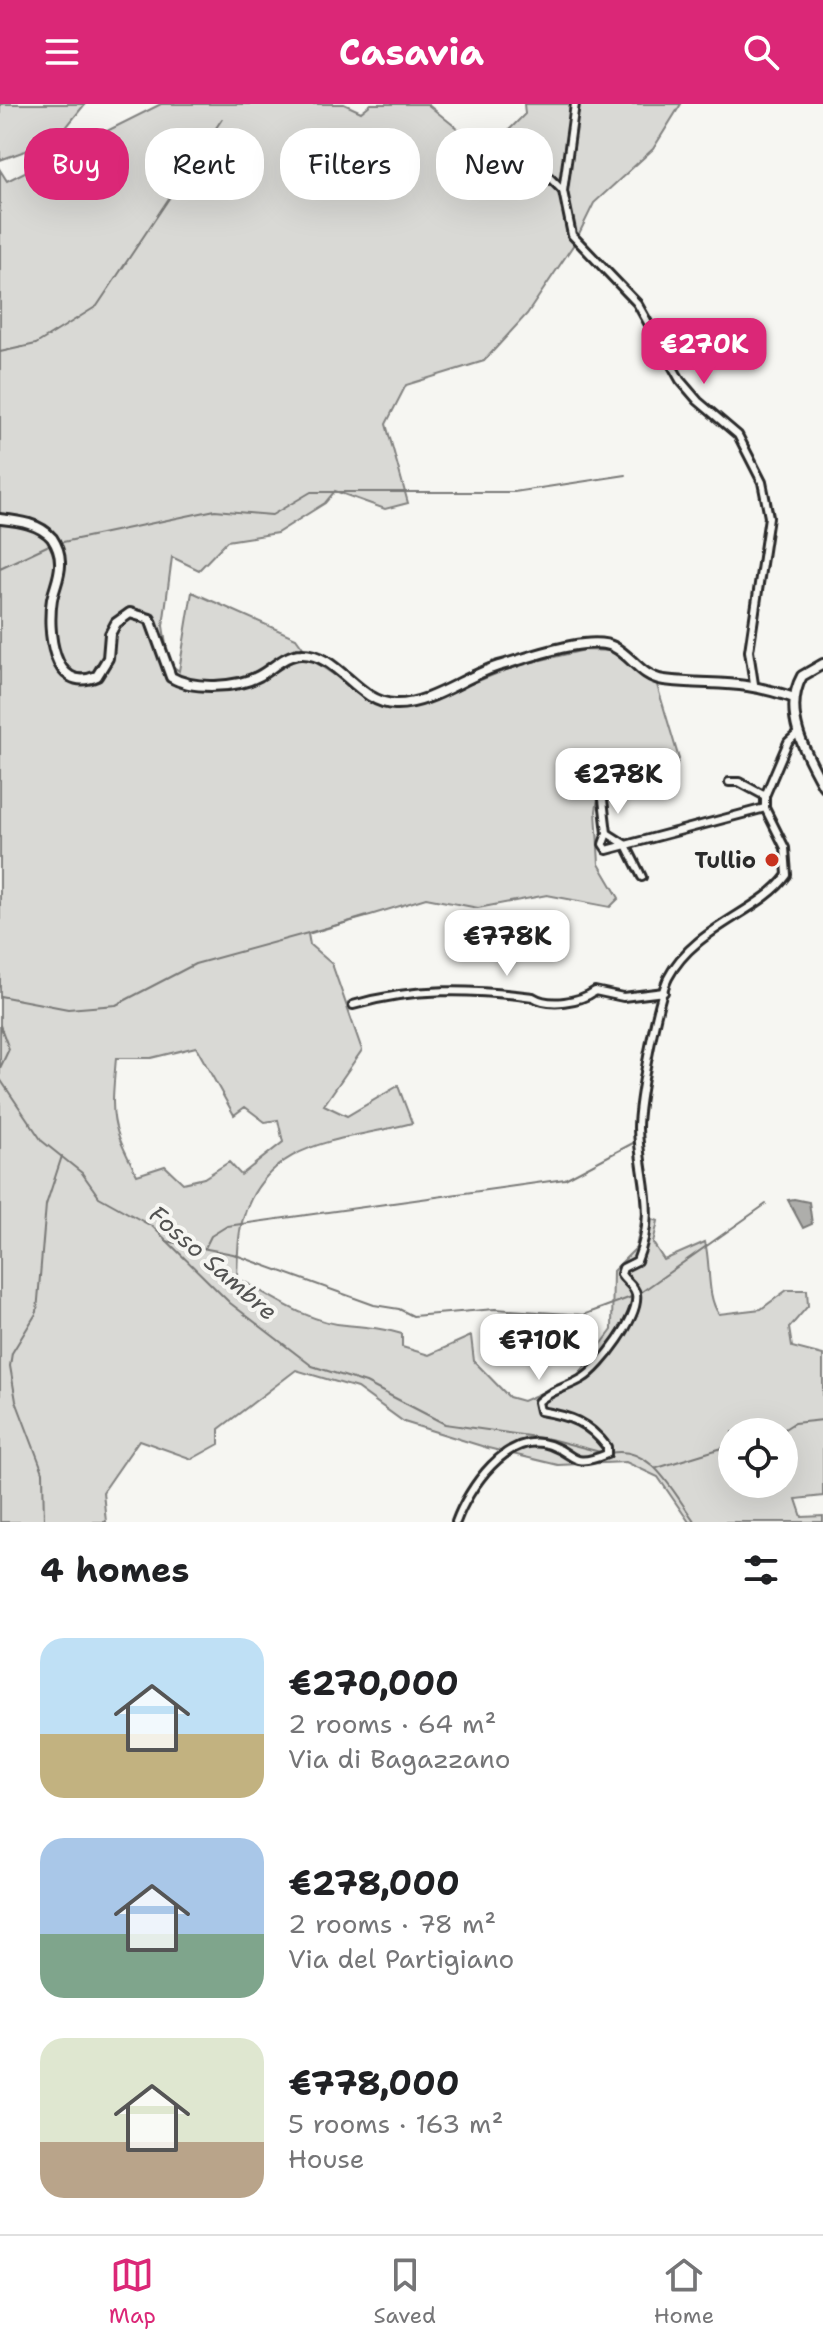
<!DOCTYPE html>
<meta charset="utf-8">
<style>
body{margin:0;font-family:"Shantell Sans",sans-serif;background:#f2f2f2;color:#202124;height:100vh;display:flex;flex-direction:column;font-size:30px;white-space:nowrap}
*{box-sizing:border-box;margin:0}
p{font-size:26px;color:#757577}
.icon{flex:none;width:44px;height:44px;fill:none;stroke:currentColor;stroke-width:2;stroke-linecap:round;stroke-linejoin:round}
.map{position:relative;height:1418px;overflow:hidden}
.drawer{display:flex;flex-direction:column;background:#fff;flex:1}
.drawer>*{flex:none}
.top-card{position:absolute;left:24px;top:24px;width:776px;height:72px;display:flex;gap:16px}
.buttons{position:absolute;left:718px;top:1314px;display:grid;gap:16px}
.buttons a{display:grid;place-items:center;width:80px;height:80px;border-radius:50%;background:#fff;box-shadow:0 8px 32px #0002;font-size:40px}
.price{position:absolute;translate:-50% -68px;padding:0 18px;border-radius:16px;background:#fff;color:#222;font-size:26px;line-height:52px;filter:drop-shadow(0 2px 4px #0008)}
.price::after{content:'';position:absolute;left:50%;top:48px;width:24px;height:18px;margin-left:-12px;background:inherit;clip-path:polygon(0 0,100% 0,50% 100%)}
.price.active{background:#db2777;color:#fff}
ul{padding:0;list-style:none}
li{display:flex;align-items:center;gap:24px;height:200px;padding:0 40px}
li span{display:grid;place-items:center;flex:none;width:224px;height:160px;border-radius:24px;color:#555}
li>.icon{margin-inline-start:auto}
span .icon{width:96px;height:96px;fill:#fffc;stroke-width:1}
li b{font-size:34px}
h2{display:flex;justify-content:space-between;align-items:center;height:96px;padding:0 40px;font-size:34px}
.tag{padding:0 28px;border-radius:32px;background:#fff;box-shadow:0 8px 32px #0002;font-size:28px;line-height:72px}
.tag.active{background:#db2777;color:#fff}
header{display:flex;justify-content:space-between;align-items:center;height:104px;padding:0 40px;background:#db2777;color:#fff;font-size:36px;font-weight:700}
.dock{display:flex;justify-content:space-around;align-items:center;height:112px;border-top:2px solid #e0e0e0;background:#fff;font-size:22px;color:#757577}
.dock a{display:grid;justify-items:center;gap:4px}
.dock .active{color:#db2777}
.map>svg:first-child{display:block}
.green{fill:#d9d9d5;stroke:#828280;stroke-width:2;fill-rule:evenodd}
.water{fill:#aeaeab;stroke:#7a7a78;stroke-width:2}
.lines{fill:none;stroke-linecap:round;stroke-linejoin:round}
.stream{stroke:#7a7a78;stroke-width:2}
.street-casing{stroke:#2b2b2b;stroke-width:12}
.secondary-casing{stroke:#2b2b2b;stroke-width:14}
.street{stroke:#f6f6f2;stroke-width:6}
.secondary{stroke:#f6f6f2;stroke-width:8}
.poi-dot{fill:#c8321e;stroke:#f6f6f2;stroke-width:3}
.labels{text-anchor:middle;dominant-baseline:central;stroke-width:8;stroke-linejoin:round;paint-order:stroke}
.poi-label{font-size:22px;font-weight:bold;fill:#2b2b2b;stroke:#f6f6f2;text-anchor:end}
.water-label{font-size:24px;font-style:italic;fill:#525251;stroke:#f6f6f2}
</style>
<header><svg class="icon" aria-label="menu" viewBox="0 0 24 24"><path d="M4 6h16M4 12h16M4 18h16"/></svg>Casavia<svg class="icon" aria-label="search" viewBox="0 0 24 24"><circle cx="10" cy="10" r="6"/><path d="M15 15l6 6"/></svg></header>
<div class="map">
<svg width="823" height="1418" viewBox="0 0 823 1418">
<rect width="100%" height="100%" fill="#f6f6f2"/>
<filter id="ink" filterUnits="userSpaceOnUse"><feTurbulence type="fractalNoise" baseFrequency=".0125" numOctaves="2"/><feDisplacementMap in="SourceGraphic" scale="16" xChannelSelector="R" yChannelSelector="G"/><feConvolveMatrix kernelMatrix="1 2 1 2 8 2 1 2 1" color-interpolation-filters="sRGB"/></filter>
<g filter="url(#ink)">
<g class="green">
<polygon points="0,0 85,0 56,36 0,56"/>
<path d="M161,0H344L361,8L371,0H427L458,25L451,44L467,58L479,56L525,10L524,0H681L653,45L594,99L574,140L527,210L484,257L406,281L386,320L408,399L385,405L335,387L325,399L277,429L227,437L199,466L172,453L163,522L169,559L179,567L192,488L296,534L312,556L379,601L412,603L519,561L585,546L613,547L657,581L679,655L674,667L660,676L648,672L601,676L596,707L599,760L619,794L610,803L547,791L478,804L426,794L308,830L310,841L332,860L362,946L324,1001L347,1012L398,982L412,1019C341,1038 266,1034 242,1118C237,1135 238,1156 237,1174C270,1191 308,1219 346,1221C367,1223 381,1224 402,1230V1243L429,1251L471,1232L474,1257L509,1293L523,1297L576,1274L612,1226L613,1167L636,1144L642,1111L658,1117L653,1139L664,1156L705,1138C711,1160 706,1192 719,1210L761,1205L787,1186H807L808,1202L789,1224L792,1243L823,1251V1392L796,1395L802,1413L823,1412V1418H689L658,1373L626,1358L558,1361L488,1344L404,1318L357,1284L296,1266L219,1325V1340L192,1355L139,1336L103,1388L106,1418H0V66L7,77ZM196,943L234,1011L245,1003L265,1018L278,1016L283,1038L241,1071L229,1058L204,1074L183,1079L165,1062L137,1071C109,1018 111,1012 116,954H151ZM732,1328H784V1380H732Z"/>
</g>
<polygon class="water" points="794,1095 809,1098 812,1120 803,1124 788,1096"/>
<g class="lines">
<g class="stream">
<polyline points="0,248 36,240 97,202 222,15"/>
<polyline points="63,438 215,406 272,411 311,388 514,388 626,371"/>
<polyline points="0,464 47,442"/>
<polyline points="0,892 68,905 116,901 195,860 370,812"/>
<polyline points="0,921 9,945 0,964"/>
<polyline points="0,975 42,1037 82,1069 99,1093 153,1123 230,1199 312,1262 366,1279 445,1320 550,1335 604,1349"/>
<polyline points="166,1137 233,1150 374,1201 399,1205 413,1212 495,1205 583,1211 634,1192"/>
<polyline points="205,1144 211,1132 227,1122 565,1075 635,1038"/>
<polyline points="640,1189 766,1100"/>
<polyline points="780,1328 794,1319 823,1316"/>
<path d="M610,1349C652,1340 673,1389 695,1418"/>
<polyline points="657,1364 732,1341"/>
<polyline points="44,1418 43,1368 16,1297 10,1262 12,1249 37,1208 46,1101 62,1052"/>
</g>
<defs>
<g id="street">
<polyline points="575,0 563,87 572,131 637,199 680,276 698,297 738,331 762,378 769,413 749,547 754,580"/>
<polyline points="517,74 531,70 548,72 563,87"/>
<polyline points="729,678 739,678 765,692"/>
<polyline points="602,687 607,729 603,740 607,746 765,704"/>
<polyline points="607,729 626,741 642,773"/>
<path d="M353,901C414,883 471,885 533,893C549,903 580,898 595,887L623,893L664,888"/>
<path d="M456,1418C468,1385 507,1326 550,1341C578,1351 570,1365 607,1350V1343C588,1318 570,1312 540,1307L538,1298C550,1286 569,1283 583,1274C601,1263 640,1212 636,1190C634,1181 626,1178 621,1170L623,1164L637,1157C658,1106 639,1073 638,1024C638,998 657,897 668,874C694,823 761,808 787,771L785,744L765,704V692L788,638L798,629"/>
</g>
<g id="secondary">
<path d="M0,415C18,417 39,419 52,434C56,440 60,450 60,458C61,470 55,482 52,495C47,525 52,591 97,572L108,554L110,530L116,519L130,509L150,515L171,573C192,586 237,584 259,572C272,565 286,550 301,550C338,549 357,599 395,600C432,601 467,570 502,561C528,554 590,530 614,543C632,552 641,573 664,576C715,582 741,575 794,594"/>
<path d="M823,560L802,572C782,608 805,649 823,681"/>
</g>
</defs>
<use href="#street" class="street-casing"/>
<use href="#secondary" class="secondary-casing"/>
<use href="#street" class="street"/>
<use href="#secondary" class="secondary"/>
</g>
</g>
<circle class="poi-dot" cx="772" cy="756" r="8"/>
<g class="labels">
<g class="poi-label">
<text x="756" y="756">Tullio</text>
</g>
<g class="water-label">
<text transform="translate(213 1159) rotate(41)">Fosso Sambre</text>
</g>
</g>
</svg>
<div class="buttons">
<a><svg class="icon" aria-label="locate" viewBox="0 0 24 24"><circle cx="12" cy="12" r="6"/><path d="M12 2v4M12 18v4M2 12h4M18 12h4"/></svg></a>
</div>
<b class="price active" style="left:704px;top:282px">€270K</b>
<b class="price" style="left:618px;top:712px">€278K</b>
<b class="price" style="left:507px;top:874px">€778K</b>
<b class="price" style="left:539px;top:1278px">€710K</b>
<div class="top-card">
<a class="tag active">Buy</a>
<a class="tag">Rent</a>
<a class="tag">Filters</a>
<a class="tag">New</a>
</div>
</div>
<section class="drawer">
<h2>4 homes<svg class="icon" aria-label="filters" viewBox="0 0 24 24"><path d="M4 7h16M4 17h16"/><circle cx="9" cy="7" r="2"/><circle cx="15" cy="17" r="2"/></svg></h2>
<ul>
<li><span style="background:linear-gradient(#bfe0f5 60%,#c2b280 0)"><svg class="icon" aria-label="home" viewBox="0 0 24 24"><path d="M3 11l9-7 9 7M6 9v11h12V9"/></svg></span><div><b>€270,000</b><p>2 rooms · 64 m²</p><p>Via di Bagazzano</p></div></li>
<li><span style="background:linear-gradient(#a9c7e8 60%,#7fa58c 0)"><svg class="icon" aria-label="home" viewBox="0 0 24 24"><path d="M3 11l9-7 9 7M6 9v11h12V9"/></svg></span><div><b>€278,000</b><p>2 rooms · 78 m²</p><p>Via del Partigiano</p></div></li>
<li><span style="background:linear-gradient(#dfe7d0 65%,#b9a48a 0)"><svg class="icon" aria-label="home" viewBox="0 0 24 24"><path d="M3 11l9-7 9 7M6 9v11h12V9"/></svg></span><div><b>€778,000</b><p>5 rooms · 163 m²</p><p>House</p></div></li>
</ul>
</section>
<nav class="dock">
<a class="active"><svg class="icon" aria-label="map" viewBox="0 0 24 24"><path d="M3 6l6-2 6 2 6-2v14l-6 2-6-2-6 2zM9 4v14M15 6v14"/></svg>Map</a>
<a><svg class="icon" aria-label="saved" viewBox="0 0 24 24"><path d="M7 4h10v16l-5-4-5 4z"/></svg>Saved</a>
<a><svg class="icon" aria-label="home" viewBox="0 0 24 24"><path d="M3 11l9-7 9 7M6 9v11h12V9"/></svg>Home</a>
</nav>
